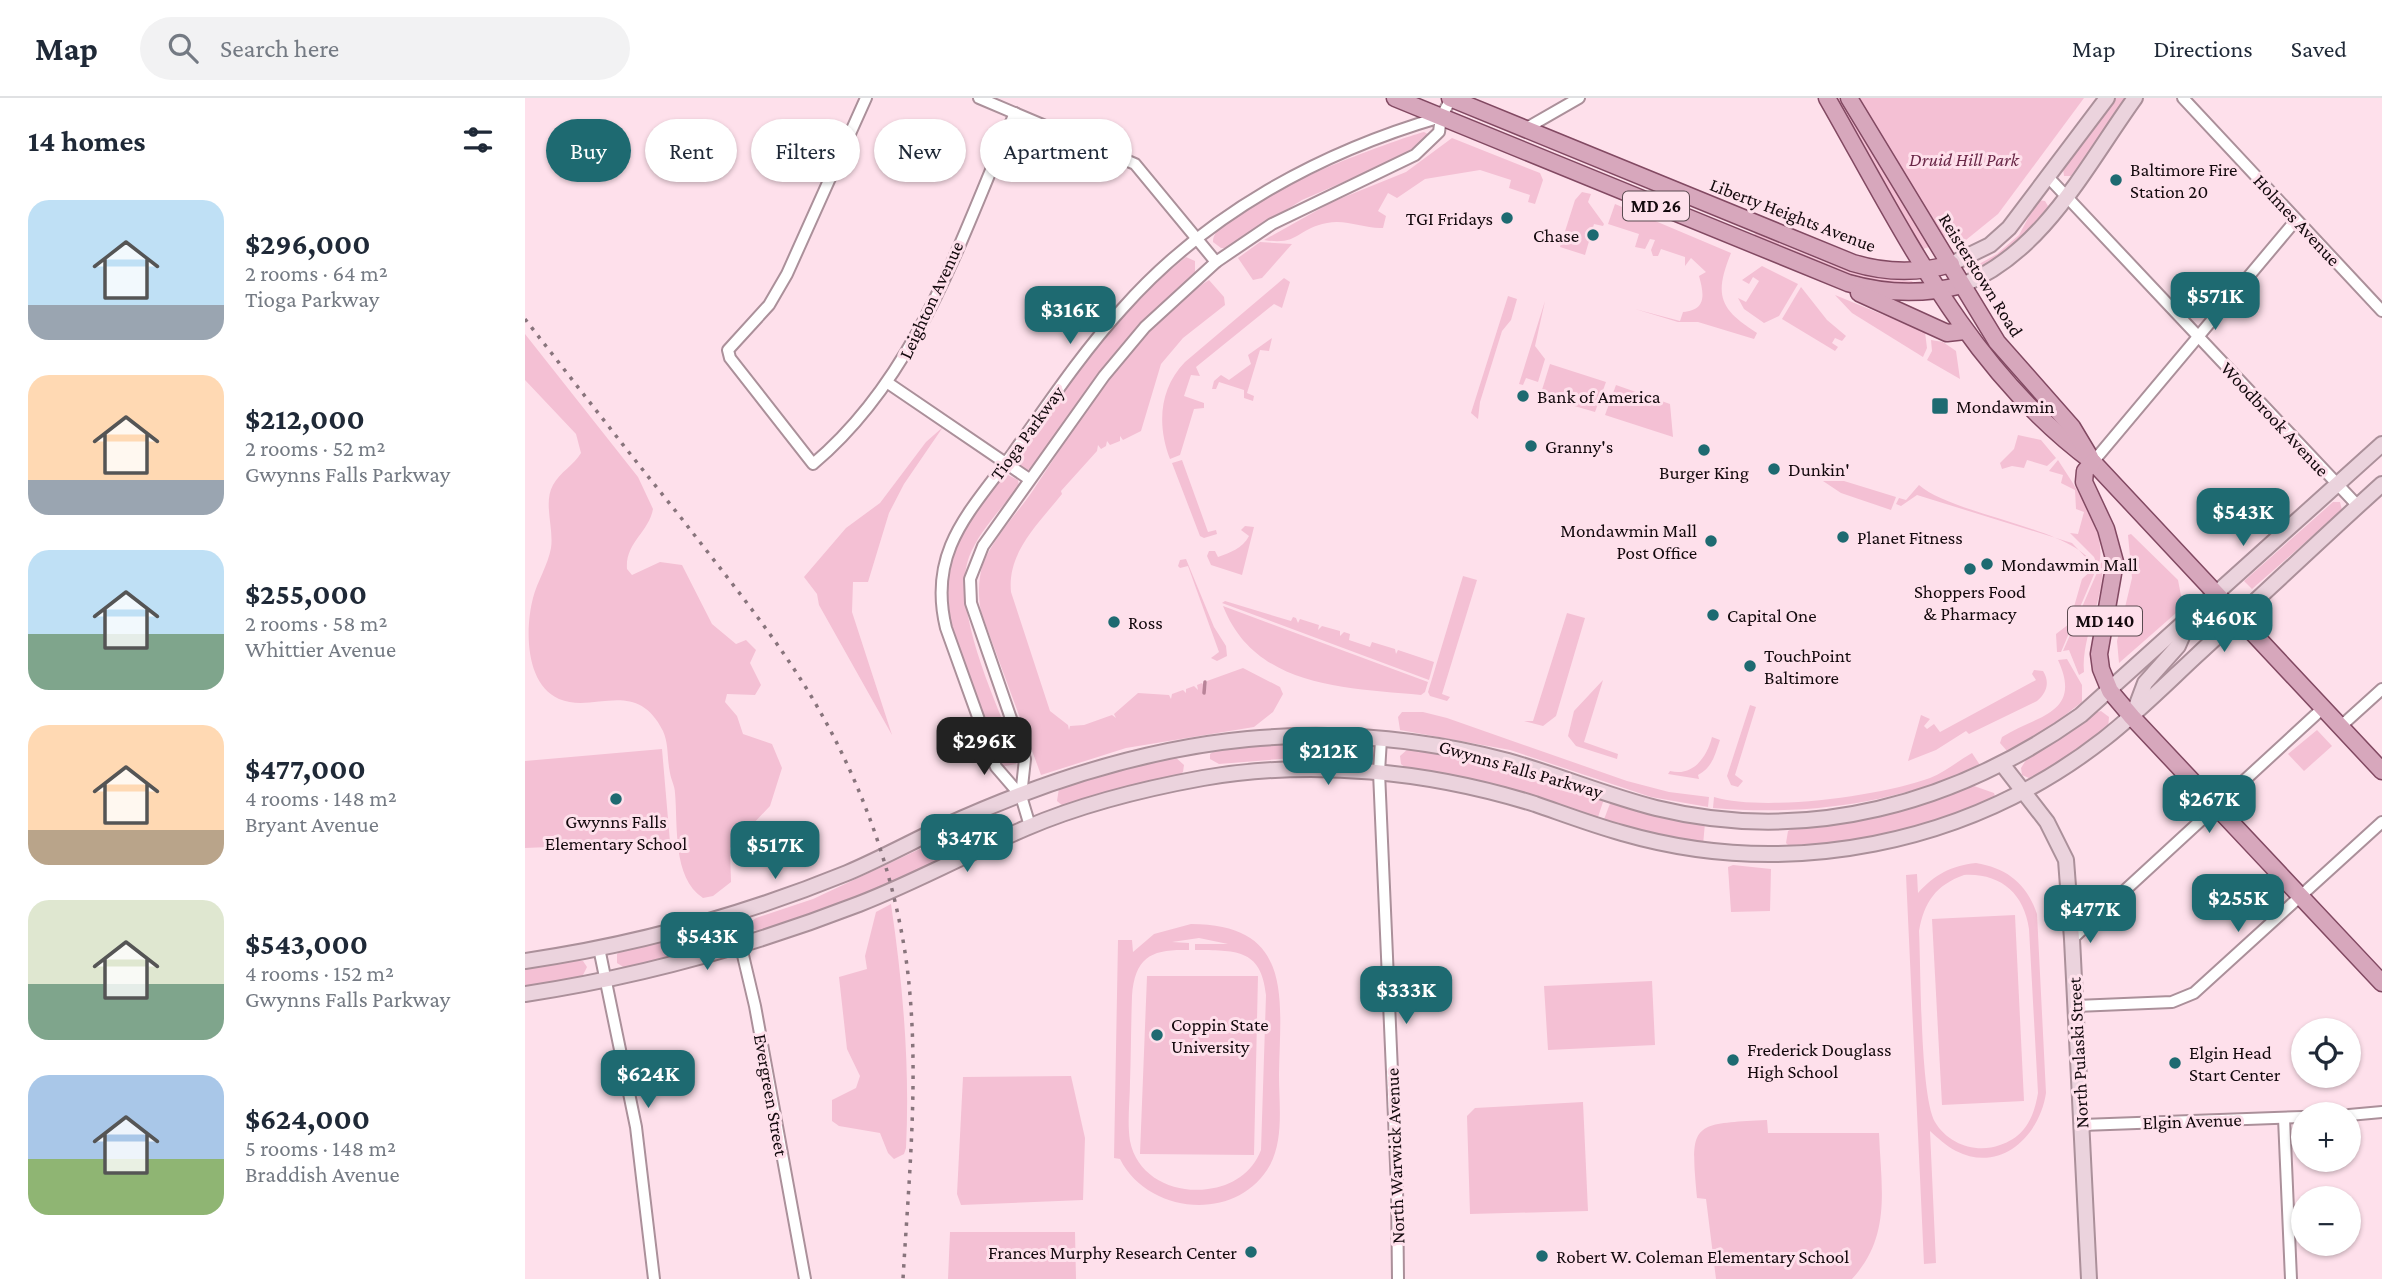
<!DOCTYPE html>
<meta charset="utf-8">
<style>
body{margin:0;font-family:"Crimson Pro",serif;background:#f2f2f3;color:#1f2937;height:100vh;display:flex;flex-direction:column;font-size:26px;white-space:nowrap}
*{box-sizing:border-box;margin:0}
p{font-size:23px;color:#747a83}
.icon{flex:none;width:38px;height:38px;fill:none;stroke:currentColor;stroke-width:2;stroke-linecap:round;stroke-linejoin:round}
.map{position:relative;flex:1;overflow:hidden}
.panel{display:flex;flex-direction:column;background:#fff;width:525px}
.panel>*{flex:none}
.guide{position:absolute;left:21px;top:21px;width:665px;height:63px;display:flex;gap:14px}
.buttons{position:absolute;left:1766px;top:920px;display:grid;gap:14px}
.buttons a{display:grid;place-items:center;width:70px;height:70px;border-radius:50%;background:#fff;box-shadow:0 2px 5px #0004;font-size:35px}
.price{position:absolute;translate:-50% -60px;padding:0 16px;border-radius:14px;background:#1e6a71;color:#fff;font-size:23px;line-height:46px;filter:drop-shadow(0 2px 4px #0008)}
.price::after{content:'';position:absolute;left:50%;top:42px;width:21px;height:16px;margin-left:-10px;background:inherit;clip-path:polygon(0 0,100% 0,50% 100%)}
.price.on{background:#222;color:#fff}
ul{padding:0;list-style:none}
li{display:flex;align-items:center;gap:21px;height:175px;padding:0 28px}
li span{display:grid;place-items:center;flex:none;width:196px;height:140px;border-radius:21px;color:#555}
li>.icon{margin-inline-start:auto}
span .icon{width:84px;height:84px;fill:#fffc;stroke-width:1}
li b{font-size:30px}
h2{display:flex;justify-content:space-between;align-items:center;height:84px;padding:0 28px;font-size:30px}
.tag{padding:0 24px;border-radius:32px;background:#fff;box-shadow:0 2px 5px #0004;font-size:24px;line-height:63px}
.tag.on{background:#1e6a71;color:#fff}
header{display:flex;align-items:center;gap:42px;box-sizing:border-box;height:98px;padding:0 35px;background:#fff;border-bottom:2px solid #e0e1e3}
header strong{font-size:33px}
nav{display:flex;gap:38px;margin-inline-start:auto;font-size:24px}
.search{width:490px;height:63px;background:#f2f2f3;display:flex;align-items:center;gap:18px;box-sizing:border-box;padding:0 24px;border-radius:38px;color:#747a83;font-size:26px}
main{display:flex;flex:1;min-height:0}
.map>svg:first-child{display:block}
.green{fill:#f4c0d4;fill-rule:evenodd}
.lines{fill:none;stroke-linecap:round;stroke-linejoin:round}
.stream{stroke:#b88398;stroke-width:3.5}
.street-casing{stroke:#ab909a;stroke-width:14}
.secondary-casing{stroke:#ab909a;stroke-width:18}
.primary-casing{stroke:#824962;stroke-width:19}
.street{stroke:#fff;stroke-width:10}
.secondary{stroke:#ebd3dd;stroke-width:14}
.primary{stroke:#d7a7bc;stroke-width:16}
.rail{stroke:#88747c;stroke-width:3.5;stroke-dasharray:3.5 7;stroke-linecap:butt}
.poi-dot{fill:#1e6a71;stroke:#fee0eb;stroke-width:2.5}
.labels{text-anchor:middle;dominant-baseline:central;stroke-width:6;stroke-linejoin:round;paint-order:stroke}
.shield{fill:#fee0eb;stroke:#5a4a50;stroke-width:2}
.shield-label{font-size:18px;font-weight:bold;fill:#13090d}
.park-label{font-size:19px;font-style:italic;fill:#692747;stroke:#fee0eb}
.poi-label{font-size:19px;fill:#13090d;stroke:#fee0eb;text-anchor:start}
.street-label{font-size:19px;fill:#13090d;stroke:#fee0eb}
</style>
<header>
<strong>Map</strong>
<div class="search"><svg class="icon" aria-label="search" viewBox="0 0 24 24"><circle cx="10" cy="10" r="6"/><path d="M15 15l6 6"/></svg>Search here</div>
<nav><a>Map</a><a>Directions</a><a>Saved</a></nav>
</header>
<main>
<section class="panel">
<h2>14 homes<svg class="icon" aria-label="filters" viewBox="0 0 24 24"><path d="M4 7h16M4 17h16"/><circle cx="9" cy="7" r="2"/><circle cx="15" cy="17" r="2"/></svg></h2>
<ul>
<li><span style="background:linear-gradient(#bfe0f5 75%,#9aa5b1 0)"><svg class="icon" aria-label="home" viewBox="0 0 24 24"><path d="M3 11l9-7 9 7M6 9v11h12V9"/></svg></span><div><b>$296,000</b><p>2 rooms · 64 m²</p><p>Tioga Parkway</p></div></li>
<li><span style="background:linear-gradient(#ffd9b3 75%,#9aa5b1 0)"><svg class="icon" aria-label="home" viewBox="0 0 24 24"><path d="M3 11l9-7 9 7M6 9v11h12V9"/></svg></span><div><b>$212,000</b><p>2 rooms · 52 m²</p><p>Gwynns Falls Parkway</p></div></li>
<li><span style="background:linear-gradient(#bfe0f5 60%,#7fa58c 0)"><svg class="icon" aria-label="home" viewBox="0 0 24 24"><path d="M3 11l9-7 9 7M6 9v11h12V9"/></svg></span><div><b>$255,000</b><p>2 rooms · 58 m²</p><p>Whittier Avenue</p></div></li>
<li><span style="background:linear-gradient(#ffd9b3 75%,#b9a48a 0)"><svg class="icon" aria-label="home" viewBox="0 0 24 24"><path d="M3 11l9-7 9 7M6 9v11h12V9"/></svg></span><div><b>$477,000</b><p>4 rooms · 148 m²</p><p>Bryant Avenue</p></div></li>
<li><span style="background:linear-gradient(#dfe7d0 60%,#7fa58c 0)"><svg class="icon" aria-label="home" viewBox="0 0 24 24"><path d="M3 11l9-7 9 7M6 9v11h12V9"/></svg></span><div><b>$543,000</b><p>4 rooms · 152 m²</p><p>Gwynns Falls Parkway</p></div></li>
<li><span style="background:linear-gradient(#a9c7e8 60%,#8fb573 0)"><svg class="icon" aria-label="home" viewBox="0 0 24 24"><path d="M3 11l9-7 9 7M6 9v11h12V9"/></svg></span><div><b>$624,000</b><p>5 rooms · 148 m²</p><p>Braddish Avenue</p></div></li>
</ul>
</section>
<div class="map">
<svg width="1857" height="1181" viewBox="0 0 1857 1181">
<rect width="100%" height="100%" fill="#fee0eb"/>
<g class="green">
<polygon points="1310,0 1317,0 1404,149 1398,151"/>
<polygon points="1331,0 1559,0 1473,116 1436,146 1409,134"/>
<polygon points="1588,0 1603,0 1546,78 1539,78 1538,70"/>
<path d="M899,34L905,37L874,60L777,102L701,150H696L688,144C686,108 866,43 899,34Z"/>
<path d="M927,40L1015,75L1018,82L1010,106L1003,104L1005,97L984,90L986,82L955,72L900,81L872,100L863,95L853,113L861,118L858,130C839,131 822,121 802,125C771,131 774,148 739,142L807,104L881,74Z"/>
<polygon points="1057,94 1066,96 1063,104 1079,126 1078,128 1069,126 1060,157 1035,149 1050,102"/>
<path d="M1513,102L1520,103L1523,108C1506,139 1478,156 1450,175L1447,170L1472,156L1494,137Z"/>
<path d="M1090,106L1206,155C1189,197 1194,211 1232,235L1229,241L1173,224H1153L1110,211L1155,223L1158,214C1182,212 1179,196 1174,178L1181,174L1166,160L1160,168V159L1136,151L1133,158H1128L1126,152L1130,142L1125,141L1120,151L1110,149L1114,136L1083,126Z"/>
<path d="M1230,135C1281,156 1331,182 1387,183L1390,188L1341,184L1228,140Z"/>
<polygon points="735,144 767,146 737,180 728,182 713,160"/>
<polygon points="661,159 670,163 670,175 606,236 505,371 500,373 488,365 569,250 615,197"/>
<polygon points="1237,168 1273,186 1254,218 1239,225 1219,211 1213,200 1221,204 1234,183 1228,179 1224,186 1217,182"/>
<path d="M759,180L765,184L757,210L749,206L671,269L675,278L666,277L659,298L679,305V310L669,311L655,357L645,361C632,327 634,291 660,264Z"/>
<path d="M684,182L699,199L700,207L658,240L636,266L616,333L598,342L595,338V343L585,347L582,343L581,348L576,351L573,347L572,353L536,393L537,396C514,425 482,454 486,494L525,613L543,627L544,632L545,628L559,627L587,617L591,620L589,616L613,595L644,597L646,601L647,596L658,592L661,595V591L669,588L673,592L672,587L677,585L681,591L682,583L718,570L755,589L758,596L748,614L729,629L601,650L516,677L456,514C453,498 453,481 458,466C469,438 493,415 509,391C553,325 617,223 684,182Z"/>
<polygon points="1276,189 1302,222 1321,238 1317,243 1310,240 1307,245 1313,249 1310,253 1257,221"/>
<polygon points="1310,197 1400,234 1402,250 1398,259 1327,215"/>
<polygon points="983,198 992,201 986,222 977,233 955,304 953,321 946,315"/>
<polygon points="1020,203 1010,248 1020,261 1013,284 1001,280 998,287 994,286"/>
<path d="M0,236L113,379L128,411C124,434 100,445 102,471L107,477L135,464L157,467L187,526L211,546L221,542L231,552L225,565L236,587L230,597L202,596L200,604L212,618L218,636L247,646L257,670L245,708L205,750L206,784L188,798L178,800C147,780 153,726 150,695C150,688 146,682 145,675C142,662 144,646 138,633C111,579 69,616 34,601C0,586 0,531 8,500C12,484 23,467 26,450C29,430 18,405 28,387C35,374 49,367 56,355L51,336L0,282Z"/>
<polygon points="747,240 744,253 735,252 722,295 729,298 728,303 719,300 719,292 694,284 691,291 687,291 689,283 696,277 704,282 726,266 723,257"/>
<polygon points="1406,242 1418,244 1431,253 1435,281 1402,262 1407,253"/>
<polygon points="1025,266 1081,284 1070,314 1022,300 1016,295"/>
<polygon points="1091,287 1145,306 1148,339 1080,317"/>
<polygon points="418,329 379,386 364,415 343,484 328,484 327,514 367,637 294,507 292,496 279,479 321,430 355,405 401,344"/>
<polygon points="1493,337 1516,342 1531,360 1522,368 1502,362 1499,370 1487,368 1477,371 1475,365 1489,351"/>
<polygon points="657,362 683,434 691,432 692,436 679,440 675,438 647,365"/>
<path d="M1533,362C1550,389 1585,436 1573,469L1569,459L1545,435L1553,436L1559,414L1551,411L1550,392L1536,385L1538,377L1524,373Z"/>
<path d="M479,375L493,382L494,388C477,410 454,433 444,459C425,511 474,610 493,661L491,666L475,669C456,617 406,515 425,462C437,429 458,403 479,375Z"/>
<polygon points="1298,383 1319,383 1371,399 1366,412 1316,395"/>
<path d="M1394,387C1430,419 1566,432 1570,474L1536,554H1532L1531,536L1544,526L1557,481L1570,469L1547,445L1392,397L1376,408L1371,406L1374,400L1381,402Z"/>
<polygon points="1808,404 1815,404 1817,412 1727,491 1719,483"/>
<path d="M720,428L729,429L717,477L686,467L682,458L684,453H690L693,459C706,454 717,451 724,438L716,432Z"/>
<polygon points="1606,436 1653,482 1657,503 1651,515 1594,565 1592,543 1607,480 1603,437"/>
<polygon points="661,461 689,529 701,548 702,558 692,563 686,560 694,554 663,468 655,470 653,468 655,462"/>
<path d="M1577,463C1581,501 1556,536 1559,574L1554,577L1544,552L1538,553Z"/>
<polygon points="938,478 952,482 917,596 925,599 922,603 905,598 903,594"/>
<polygon points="700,503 766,523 768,519 771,520 773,525 775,521 794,527 793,532 797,528 815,533 815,538 819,534 825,536 824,542 845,549 847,544 870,551 871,556 873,552 909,564 904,582 697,505"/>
<path d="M698,508L903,584L900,594L896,597C821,590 730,590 698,508Z"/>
<polygon points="1042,515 1060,520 1031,618 1018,628 999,623 1008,623"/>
<path d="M1542,561L1557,587V604L1518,634L1482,653L1475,645L1477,639C1512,617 1558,616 1533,562Z"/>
<path d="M1509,572L1518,573C1525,584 1522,595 1512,603L1444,636L1441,633L1411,652L1383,663L1396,617L1405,621L1399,628L1402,631L1409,626L1415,634L1511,582L1507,576Z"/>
<polygon points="1078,582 1059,644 1093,656 1092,661 1051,648 1043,638 1049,613"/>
<polygon points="1225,607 1231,609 1210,677 1218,683 1213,689 1206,687 1202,678"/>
<polygon points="1576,613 1584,619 1583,631 1562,648 1506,681 1497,677 1496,670 1501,662 1569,615"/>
<polygon points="877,614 898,614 922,620 1102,683 1144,694 1184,699 1183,709 1126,699 985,652 875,632 873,619"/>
<polygon points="1792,632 1807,648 1779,673 1763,656"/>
<path d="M1187,639L1195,642C1190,657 1187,670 1173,677L1174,681L1143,676L1145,673C1168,679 1182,659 1187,639Z"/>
<polygon points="777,645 823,646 832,654 824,661 768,660 694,666 685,661 685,656 692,651"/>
<path d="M884,650C951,661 1014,679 1079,701L1072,722L883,672L876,666L875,658Z"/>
<polygon points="137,651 145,744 0,750 0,663"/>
<path d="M1447,655L1455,667L1453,669C1367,706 1280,718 1188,710L1189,699C1240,714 1355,698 1405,680C1420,674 1433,663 1447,655Z"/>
<polygon points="649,658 659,667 658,674 652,679 538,708 532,703 534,690 581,674"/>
<path d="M1449,688L1469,695L1471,702C1401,729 1340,747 1264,748L1261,745L1263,733L1272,728L1370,714Z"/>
<polygon points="1086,703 1180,725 1178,747 1078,724"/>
<polygon points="461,720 473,722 476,733 472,738 347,794 235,833 227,831 227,823 231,820 288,801"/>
<path d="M1451,765C1482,770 1502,786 1512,816L1521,995C1515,1037 1476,1076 1431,1053C1421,1048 1413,1040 1405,1033L1411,1165L1399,1166L1381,777L1392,776L1393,795C1410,776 1426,768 1451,765ZM1439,777C1475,775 1499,795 1504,831L1513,995C1509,1019 1500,1039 1475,1047C1451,1056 1423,1046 1410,1024C1395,998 1396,870 1394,833C1399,804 1411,787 1439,777Z"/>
<polygon points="1208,767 1246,771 1245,813 1206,814 1203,769"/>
<path d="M366,806C378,887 385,968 381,1050L379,1056L369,1061L363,1055L355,1035L314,1028L307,1023V1002L331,990L335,978L322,951L314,879L342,871L340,858L351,814Z"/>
<polygon points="1490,817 1499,1003 1417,1007 1407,821"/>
<path d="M666,826C770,826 755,902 754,977C754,1006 759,1041 745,1067C713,1125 623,1117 595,1061L589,1060L593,842H607L608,854L629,836ZM674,840L703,846H670V852C709,853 736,849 741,897L736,1052C727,1075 707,1088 683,1091C649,1096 612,1079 605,1043C602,1024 605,1003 605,984C606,955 606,927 607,898C610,858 627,851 664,852V845L647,844Z"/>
<polygon points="190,828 195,830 199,838 194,847 100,870 92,865 92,856 99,851"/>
<polygon points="51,862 58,863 62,869 57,879 0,891 0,871"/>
<polygon points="622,878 733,878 729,1057 615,1056"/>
<polygon points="1127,883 1130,947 1023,952 1019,888"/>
<polygon points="546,978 560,1040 558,1102 436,1107 432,1096 438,979"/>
<polygon points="1058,1004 1063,1113 945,1116 942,1018 950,1010"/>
<path d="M1242,1022L1243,1035H1354C1356,1089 1367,1138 1327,1181H1191L1181,1101L1172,1100C1165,1024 1166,1026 1242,1022Z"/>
<polygon points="425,1134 550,1134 551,1181 423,1181"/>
</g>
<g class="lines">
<polyline class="stream" points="679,595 680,584"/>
<defs>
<g id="street">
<path d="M341,0L262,176L244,207L203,252L205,260L288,366C394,277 436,139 490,15"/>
<polyline points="454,0 610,66 691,164"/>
<polyline points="1658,0 1857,213"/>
<polyline points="1000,31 1054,0"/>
<polyline points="1524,80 1833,408"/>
<polyline points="363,285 504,381"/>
<polyline points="1568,364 1771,122"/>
<polyline points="1815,629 1857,591"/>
<polyline points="856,641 854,674 872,1089 873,1181"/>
<polyline points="496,698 500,661 446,505 445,481 458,448 579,278 620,229 691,164 747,126 890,57 914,34 916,19 926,1"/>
<path d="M505,728L496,698L471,669L421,530C402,452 446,413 488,355C523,306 556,256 597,211C681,116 795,54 916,19"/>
<polyline points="208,815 230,908 280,1181"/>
<polyline points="1547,841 1798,610"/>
<polyline points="74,850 111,1029 129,1181"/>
<polyline points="1551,908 1647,904 1669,895 1857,724"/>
<polyline points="1824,1017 1857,1014"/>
<polyline points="1759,1020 1766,1181"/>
<polyline points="1557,1027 1778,1019"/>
</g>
<g id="secondary">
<polyline points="1426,166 1465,147 1484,130 1582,0"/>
<path d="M1437,187C1518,155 1561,68 1610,0"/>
<polyline points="1608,617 1620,585 1653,548 1663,525"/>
<polyline points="1477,666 1522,724 1541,762 1547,841 1564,1181"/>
<path d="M0,863C110,847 219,817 322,775C355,761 386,744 418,729C514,685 618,651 723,641C809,633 899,641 983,663C1033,677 1080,697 1131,710C1282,747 1431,706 1556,617L1857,346"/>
<path d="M0,896C113,879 228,847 334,806C391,784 445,754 501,730C557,706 617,691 678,680C788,661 904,673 1010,706C1039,716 1068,727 1097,735C1263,783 1443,747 1579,641C1611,616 1640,587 1670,559C1732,502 1794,443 1857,386"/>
</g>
<g id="primary">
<path d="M870,0L1323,185C1361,196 1398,197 1437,187"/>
<path d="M925,0L1328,165C1361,175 1392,176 1426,166"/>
<path d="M1302,0C1377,131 1443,272 1568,364L1857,673"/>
<polyline points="1324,0 1472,244 1547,329 1565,359"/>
<polyline points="1334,195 1422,235 1440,233"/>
<polyline points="1568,364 1560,373 1559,384 1581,431 1590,464 1574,556 1576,571 1585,593 1607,619 1857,885"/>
</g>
</defs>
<use href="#street" class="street-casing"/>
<use href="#secondary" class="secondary-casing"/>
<use href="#primary" class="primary-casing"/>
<use href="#street" class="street"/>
<use href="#secondary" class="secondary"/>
<use href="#primary" class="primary"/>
<path class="rail" d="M0,221C52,288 104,355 157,421C194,469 233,517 267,568C326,656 368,763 382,868C395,972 384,1077 378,1181"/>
</g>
<g class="poi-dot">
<circle cx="1591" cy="82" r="7"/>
<circle cx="982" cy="120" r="7"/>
<circle cx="1068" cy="137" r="7"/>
<circle cx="998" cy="298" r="7"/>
<rect x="1406" y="299" width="18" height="18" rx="3.5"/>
<circle cx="1006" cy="348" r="7"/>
<circle cx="1179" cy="352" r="7"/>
<circle cx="1249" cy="371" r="7"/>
<circle cx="1318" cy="439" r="7"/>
<circle cx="1186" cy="443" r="7"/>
<circle cx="1462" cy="466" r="7"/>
<circle cx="1445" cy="471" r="7"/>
<circle cx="1188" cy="517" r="7"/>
<circle cx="589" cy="524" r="7"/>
<circle cx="1225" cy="568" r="7"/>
<circle cx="91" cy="701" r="7"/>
<circle cx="632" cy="937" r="7"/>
<circle cx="1208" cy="962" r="7"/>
<circle cx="1650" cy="965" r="7"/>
<circle cx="726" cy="1154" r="7"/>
<circle cx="1017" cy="1158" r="7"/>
</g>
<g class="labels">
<g class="shield">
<rect x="1098" y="93.5" width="66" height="29" rx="5"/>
<rect x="1543" y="508.5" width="74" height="29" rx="5"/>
</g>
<g class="shield-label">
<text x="1131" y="108">MD 26</text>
<text x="1580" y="523">MD 140</text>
</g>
<g class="park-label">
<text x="1439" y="61">Druid Hill Park</text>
</g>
<g class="poi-label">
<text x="1605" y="71">Baltimore Fire<tspan x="1605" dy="22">Station 20</tspan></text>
<text x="968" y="120" text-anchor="end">TGI Fridays</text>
<text x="1054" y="137" text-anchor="end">Chase</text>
<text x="1012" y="298">Bank of America</text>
<text x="1431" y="308">Mondawmin</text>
<text x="1020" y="348">Granny's</text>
<text x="1263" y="371">Dunkin'</text>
<text x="1179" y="374" text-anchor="middle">Burger King</text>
<text x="1172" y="432" text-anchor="end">Mondawmin Mall<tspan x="1172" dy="22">Post Office</tspan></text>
<text x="1332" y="439">Planet Fitness</text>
<text x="1476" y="466">Mondawmin Mall</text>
<text x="1445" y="493" text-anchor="middle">Shoppers Food<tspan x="1445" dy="22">&amp; Pharmacy</tspan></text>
<text x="1202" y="517">Capital One</text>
<text x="603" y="524">Ross</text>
<text x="1239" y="557">TouchPoint<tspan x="1239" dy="22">Baltimore</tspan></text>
<text x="91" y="723" text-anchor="middle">Gwynns Falls<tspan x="91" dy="22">Elementary School</tspan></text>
<text x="646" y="926">Coppin State<tspan x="646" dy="22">University</tspan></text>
<text x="1222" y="951">Frederick Douglass<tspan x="1222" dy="22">High School</tspan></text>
<text x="1664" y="954">Elgin Head<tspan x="1664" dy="22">Start Center</tspan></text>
<text x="712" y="1154" text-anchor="end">Frances Murphy Research Center</text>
<text x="1031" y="1158">Robert W. Coleman Elementary School</text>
</g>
<g class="street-label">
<text transform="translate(1268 117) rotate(21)">Liberty Heights Avenue</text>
<text transform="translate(1772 122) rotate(47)">Holmes Avenue</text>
<text transform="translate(1456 177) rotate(58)">Reisterstown Road</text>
<text transform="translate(406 202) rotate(-65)">Leighton Avenue</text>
<text transform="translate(1750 321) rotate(47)">Woodbrook Avenue</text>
<text transform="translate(502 335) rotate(-54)">Tioga Parkway</text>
<text transform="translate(996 671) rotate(16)">Gwynns Falls Parkway</text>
<text transform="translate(1553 955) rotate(-93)">North Pulaski Street</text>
<text transform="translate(246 997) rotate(80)">Evergreen Street</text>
<text transform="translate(1667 1023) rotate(-2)">Elgin Avenue</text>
<text transform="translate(870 1058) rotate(-92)">North Warwick Avenue</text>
</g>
</g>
</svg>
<div class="buttons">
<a><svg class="icon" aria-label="locate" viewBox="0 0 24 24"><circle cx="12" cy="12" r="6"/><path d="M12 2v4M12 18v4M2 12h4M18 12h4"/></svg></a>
<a>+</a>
<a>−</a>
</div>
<b class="price" style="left:1690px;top:234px">$571K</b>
<b class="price" style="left:545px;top:248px">$316K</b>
<b class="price" style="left:1718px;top:450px">$543K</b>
<b class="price" style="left:1699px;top:556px">$460K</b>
<b class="price on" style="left:459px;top:679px">$296K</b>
<b class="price" style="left:803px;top:689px">$212K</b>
<b class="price" style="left:1684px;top:737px">$267K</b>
<b class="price" style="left:442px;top:776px">$347K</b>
<b class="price" style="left:250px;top:783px">$517K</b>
<b class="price" style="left:1713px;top:836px">$255K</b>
<b class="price" style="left:1565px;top:847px">$477K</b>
<b class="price" style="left:182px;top:874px">$543K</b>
<b class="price" style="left:881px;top:928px">$333K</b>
<b class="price" style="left:123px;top:1012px">$624K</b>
<div class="guide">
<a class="tag on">Buy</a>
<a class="tag">Rent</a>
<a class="tag">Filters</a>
<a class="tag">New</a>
<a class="tag">Apartment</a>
</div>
</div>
</main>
